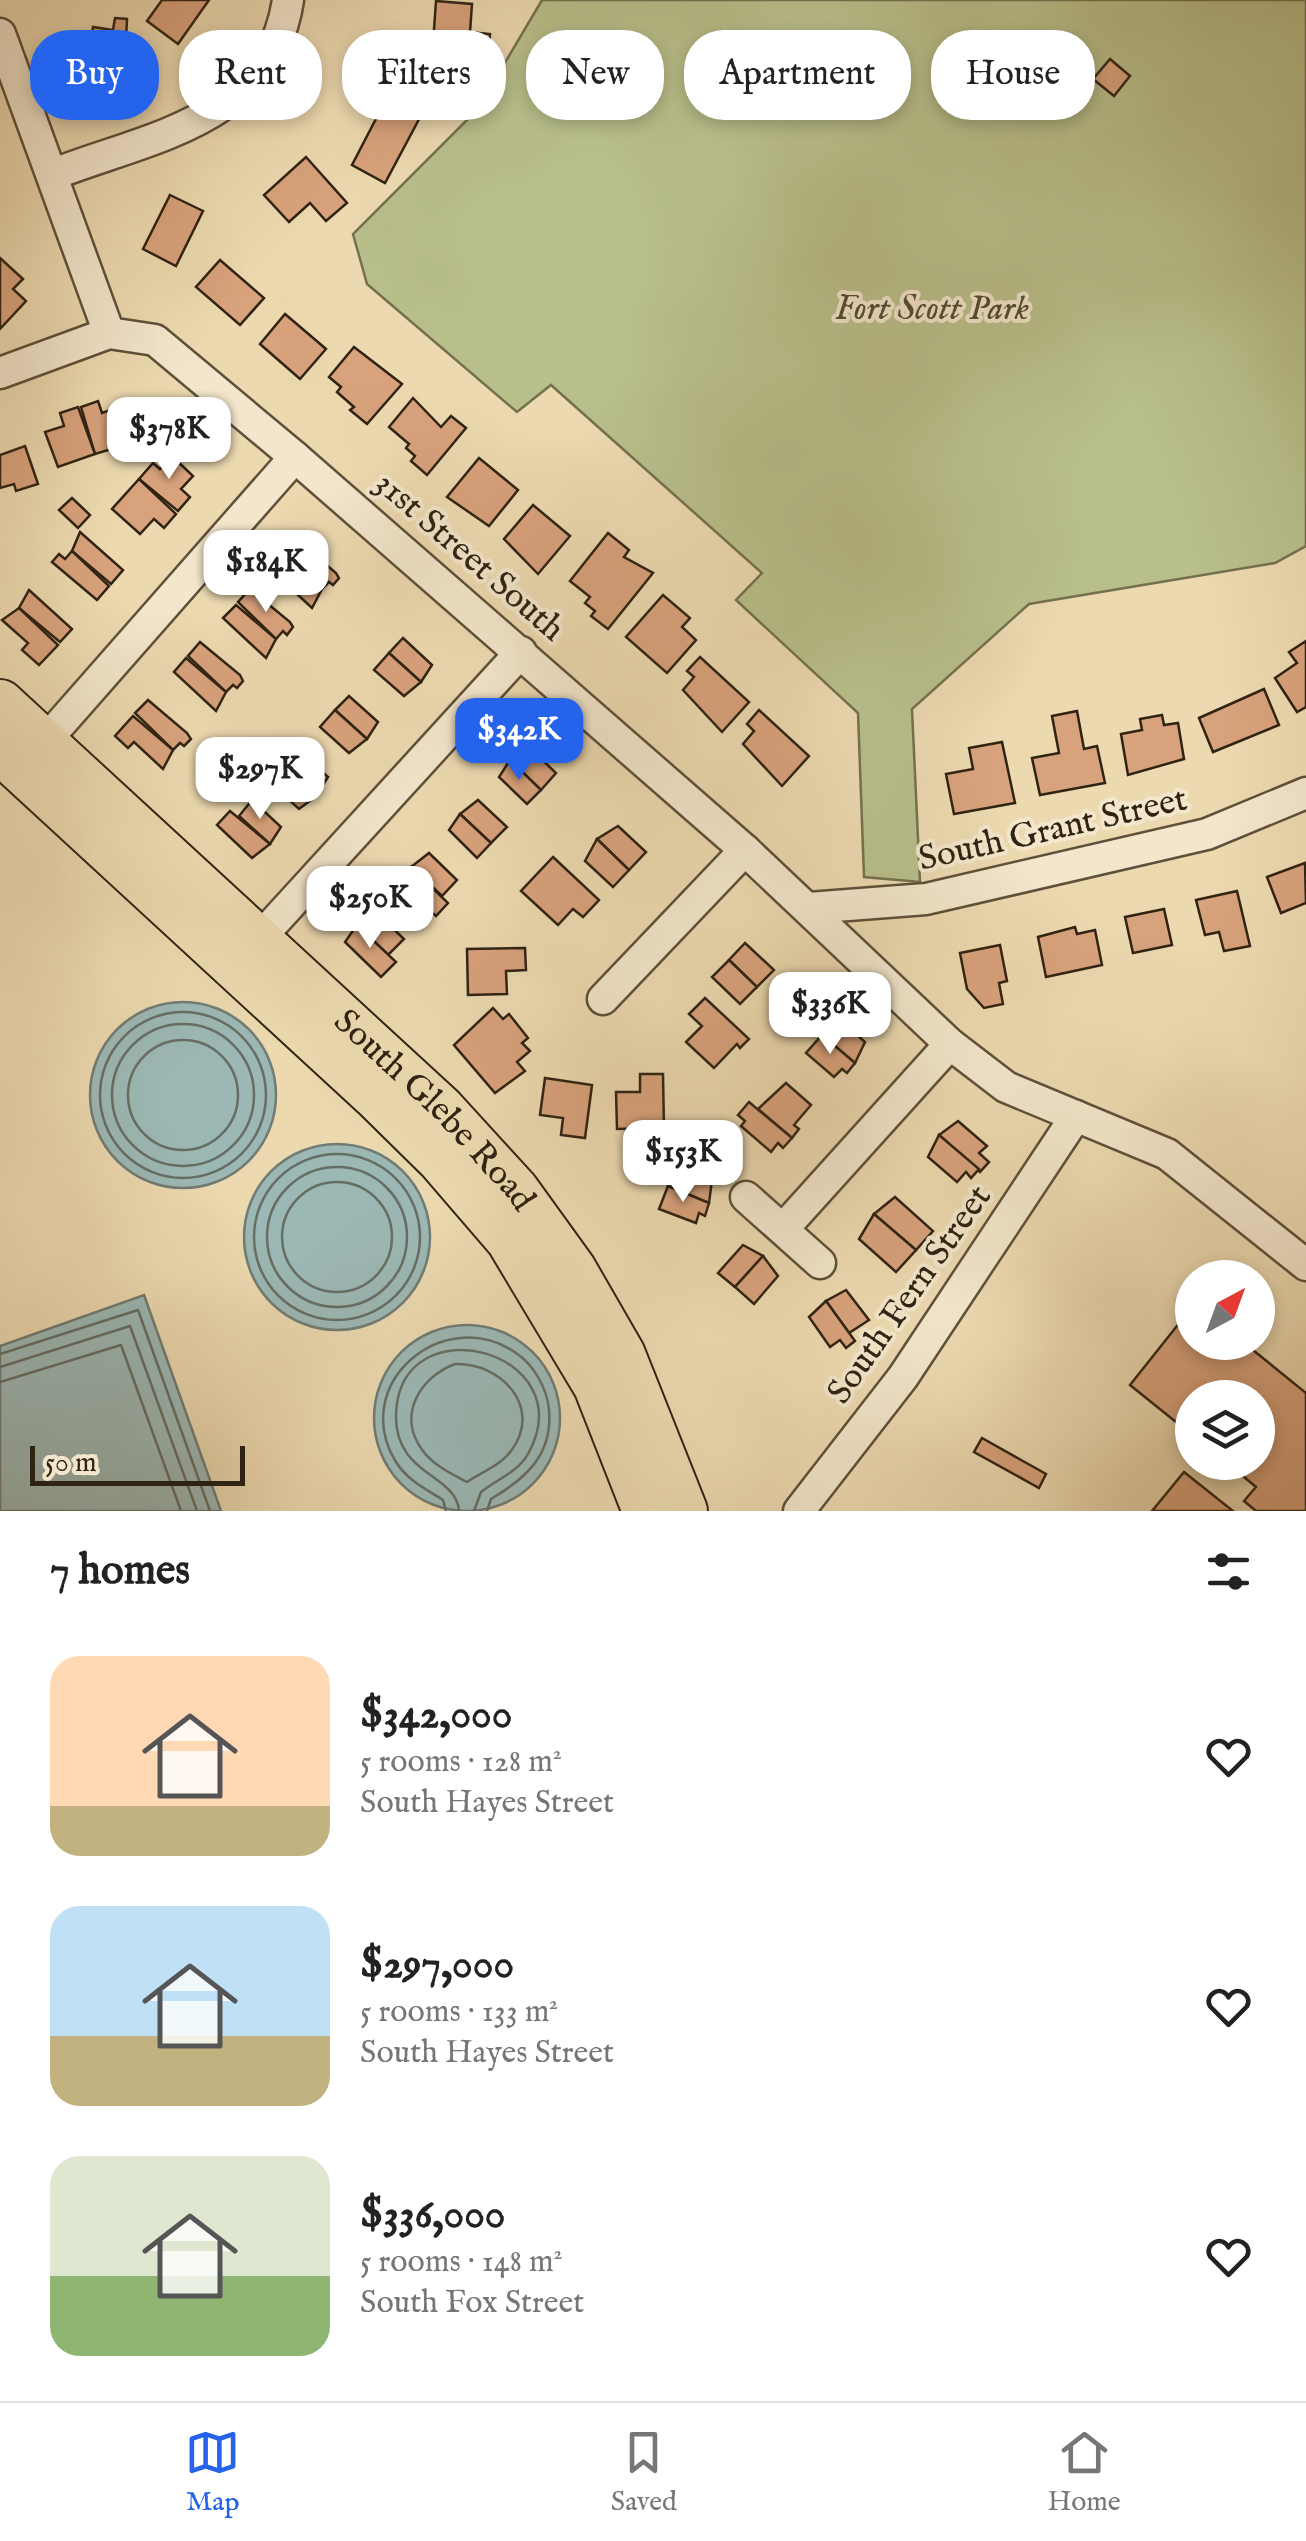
<!DOCTYPE html>
<meta charset="utf-8">
<style>
body{margin:0;font-family:"IM FELL English",serif;background:#f6f6f6;color:#222;height:100vh;display:flex;flex-direction:column;font-size:38px;white-space:nowrap}
*{box-sizing:border-box;margin:0}
p{font-size:32px;color:#767676}
.icon{flex:none;width:55px;height:55px;fill:none;stroke:currentColor;stroke-width:2;stroke-linecap:round;stroke-linejoin:round}
.map{position:relative;height:1511px;overflow:hidden}
.panel{display:flex;flex-direction:column;background:#fff;flex:1}
.panel>*{flex:none}
.banner{position:absolute;left:30px;top:30px;width:1248px;height:90px;display:flex;gap:20px}
.needle{width:65px;rotate:41deg}
.controls{position:absolute;left:1175px;top:1260px;display:grid;gap:20px}
.controls a{display:grid;place-items:center;width:100px;height:100px;border-radius:50%;background:#fff;box-shadow:0 5px 15px #0003;font-size:50px}
.scale{position:absolute;left:30px;bottom:25px;width:215px;box-sizing:border-box;padding-left:10px;border:5px solid #2f2312;border-top:0;font-size:28px;line-height:35px;white-space:nowrap;color:#2f2312;-webkit-text-stroke:8px #f3e6cc;paint-order:stroke}
.price{position:absolute;translate:-50% -85px;padding:0 22px;border-radius:20px;background:#fff;color:#222;font-size:32px;line-height:65px;filter:drop-shadow(0 2px 5px #0008)}
.price::after{content:'';position:absolute;left:50%;top:60px;width:30px;height:22px;margin-left:-15px;background:inherit;clip-path:polygon(0 0,100% 0,50% 100%)}
.price.on{background:#2563eb;color:#fff}
ul{padding:0;list-style:none}
li{display:flex;align-items:center;gap:30px;height:250px;padding:0 50px}
li span{display:grid;place-items:center;flex:none;width:280px;height:200px;border-radius:30px;color:#555}
li>.icon{margin-inline-start:auto}
span .icon{width:120px;height:120px;fill:#fffc;stroke-width:1}
li b{font-size:42px}
h2{display:flex;justify-content:space-between;align-items:center;height:120px;padding:0 50px;font-size:42px}
.chip{padding:0 35px;border-radius:40px;background:#fff;box-shadow:0 5px 15px #0003;font-size:35px;line-height:90px}
.chip.on{background:#2563eb;color:#fff}
.dock{display:flex;justify-content:space-around;align-items:center;height:140px;border-top:2px solid #e0e0e0;background:#fff;font-size:28px;color:#767676}
.dock a{display:grid;justify-items:center;gap:5px}
.dock .on{color:#2563eb}
.map>svg:first-child{display:block}
.green{fill:#b8bf8b;stroke:#74714e;stroke-width:2.5}
.water{fill:#9cb8b5;stroke:#707c74;stroke-width:2.5}
.lines{fill:none;stroke-linecap:round;stroke-linejoin:round}
.shore{stroke:#666e64;stroke-width:2.5}
.building{fill:#d8a27c;stroke:#2f2312;stroke-width:2.5}
.minor-casing{stroke:#5e503a;stroke-width:35}
.primary-casing{stroke:#2f2312;stroke-width:52}
.minor{stroke:#f3e6cc;stroke-width:30}
.primary{stroke:#ecd9b0;stroke-width:48}
.labels{text-anchor:middle;dominant-baseline:central;stroke-width:8;stroke-linejoin:round;paint-order:stroke}
.park-label{font-size:35px;font-style:italic;fill:#514a30;stroke:#f3e6cc}
.street-label{font-size:35px;fill:#2f2312;stroke:#f3e6cc}
</style>
<div class="map">
<svg width="1306" height="1511" viewBox="0 0 1306 1511">
<rect width="100%" height="100%" fill="#ecd9b0"/>
<filter id="stains"><feTurbulence type="fractalNoise" baseFrequency=".002" numOctaves="4"/><feColorMatrix values="0 0 0 0 .2 0 0 0 0 .09 0 0 0 0 .02 0 0 0 .5 -.17"/></filter>
<radialGradient id="worn" r=".72"><stop offset=".6" stop-color="#630" stop-opacity="0"/><stop offset="1" stop-color="#630" stop-opacity=".3"/></radialGradient>
<polygon class="green" points="542,0 1306,0 1306,546 1275,563 1029,604 912,709 920,882 864,877 858,713 736,600 762,573 551,385 517,412 367,284 353,234 477,110"/>
<g class="water">
<circle cx="183" cy="1095" r="93"/>
<circle cx="337" cy="1237" r="93"/>
<polygon points="144,1295 221,1511 0,1511 0,1346"/>
<circle cx="467" cy="1418" r="93"/>
</g>
<g class="lines">
<g class="shore">
<circle cx="183" cy="1095" r="83"/>
<circle cx="183" cy="1095" r="71"/>
<circle cx="183" cy="1095" r="55"/>
<circle cx="337" cy="1237" r="83"/>
<circle cx="337" cy="1237" r="70"/>
<circle cx="337" cy="1237" r="55"/>
<polyline points="0,1354 138,1310 210,1511"/>
<path d="M455,1364C500,1362 544,1407 511,1451C500,1466 481,1472 467,1482C452,1474 433,1465 423,1451C396,1416 420,1377 455,1364Z"/>
<polyline points="0,1367 130,1326 197,1511"/>
<polyline points="0,1382 121,1345 181,1511"/>
<path d="M446,1511L443,1500C426,1489 407,1480 396,1462C348,1384 444,1303 516,1353C534,1365 547,1388 549,1410C553,1455 525,1479 491,1499L487,1511"/>
<path d="M459,1511C457,1474 394,1476 396,1414C400,1302 585,1351 528,1454C517,1473 497,1479 481,1492L474,1511"/>
</g>
</g>
<g class="building">
<polygon points="162,0 209,0 178,44 147,21"/>
<polygon points="436,1 472,4 470,32 490,34 488,62 432,58"/>
<polygon points="115,18 127,19 124,83 106,80 106,86 67,75 72,39 91,42 93,27 113,30"/>
<polygon points="1110,59 1130,76 1114,96 1093,79"/>
<polygon points="391,90 425,108 385,183 352,165"/>
<polygon points="306,157 347,203 326,221 310,203 289,222 264,195"/>
<polygon points="170,195 203,211 176,266 143,249"/>
<polygon points="0,258 23,279 13,289 26,301 0,329"/>
<polygon points="220,260 264,298 240,325 196,287"/>
<polygon points="285,314 326,349 300,379 260,344"/>
<polygon points="354,347 402,384 367,424 350,410 354,407 337,392 341,387 329,377"/>
<polygon points="413,398 441,427 451,416 466,428 427,475 411,461 415,456 406,448 409,444 389,427"/>
<polygon points="98,401 102,413 119,407 132,443 95,454 81,407"/>
<polygon points="78,407 95,454 58,467 45,432 64,426 60,413"/>
<polygon points="25,446 38,484 16,491 14,484 0,488 0,455"/>
<polygon points="172,456 193,476 181,489 190,497 178,511 139,479 153,463 160,469"/>
<polygon points="479,458 518,490 489,526 447,497"/>
<polygon points="139,479 176,514 164,528 154,519 140,534 112,509"/>
<polygon points="72,498 90,515 78,528 59,510"/>
<polygon points="533,505 570,536 538,574 504,539"/>
<polygon points="80,532 123,570 111,584 72,551"/>
<polygon points="608,533 629,550 624,557 653,573 608,629 591,616 595,611 585,603 590,597 570,581"/>
<polygon points="296,539 336,573 339,578 333,585 329,582 322,589 284,553"/>
<polygon points="72,551 109,586 97,600 52,562 59,554 65,559"/>
<polygon points="282,555 322,589 312,608 270,569"/>
<polygon points="250,589 290,622 293,627 287,635 283,631 276,639 238,602"/>
<polygon points="29,590 72,629 60,642 19,608"/>
<polygon points="663,595 690,618 682,627 696,640 667,673 626,637"/>
<polygon points="236,605 276,639 266,658 223,618"/>
<polygon points="19,608 58,645 39,665 22,650 28,643 2,620"/>
<polygon points="403,638 432,665 421,682 389,653"/>
<polygon points="1306,641 1306,707 1297,712 1275,678 1297,663 1289,652"/>
<polygon points="200,642 240,675 243,681 237,688 233,685 226,692 188,656"/>
<polygon points="389,653 421,682 404,696 374,670"/>
<polygon points="700,657 749,702 722,732 683,690 694,677 687,671"/>
<polygon points="186,658 226,692 216,711 174,672"/>
<polygon points="1264,689 1279,725 1213,752 1199,718"/>
<polygon points="349,696 378,722 367,739 335,710"/>
<polygon points="148,700 187,733 191,739 184,746 180,743 173,750 135,713"/>
<polygon points="335,710 367,739 349,753 320,727"/>
<polygon points="759,710 809,756 782,786 743,744 754,731 747,724"/>
<polygon points="1077,711 1084,749 1097,746 1105,783 1040,795 1032,758 1059,753 1052,716"/>
<polygon points="1162,715 1164,725 1178,723 1184,759 1128,775 1121,734 1142,730 1140,719"/>
<polygon points="133,716 173,750 163,769 134,742 128,748 115,736"/>
<polygon points="1002,742 1015,803 954,814 946,774 973,769 969,748"/>
<polygon points="528,746 556,773 541,790 510,760"/>
<polygon points="299,751 328,777 317,794 285,765"/>
<polygon points="271,758 317,794 311,800 299,809 258,772"/>
<polygon points="510,760 541,790 527,804 499,777"/>
<polygon points="252,800 281,827 270,844 239,816"/>
<polygon points="478,800 507,827 491,843 460,814"/>
<polygon points="230,811 270,844 252,858 217,825"/>
<polygon points="460,814 491,843 477,858 449,830"/>
<polygon points="618,826 646,852 629,870 597,839"/>
<polygon points="597,839 629,870 613,887 585,861"/>
<polygon points="429,853 457,880 442,896 411,867"/>
<polygon points="553,857 599,900 583,917 573,909 558,925 521,891"/>
<polygon points="1305,863 1306,903 1281,913 1267,877"/>
<polygon points="411,867 448,903 436,916 399,884"/>
<polygon points="1237,891 1250,946 1224,951 1219,932 1205,935 1196,900"/>
<polygon points="1164,909 1172,945 1133,953 1125,917"/>
<polygon points="375,911 404,939 388,955 357,925"/>
<polygon points="357,925 396,962 381,977 345,942"/>
<polygon points="1075,927 1077,934 1095,930 1102,965 1046,977 1038,937"/>
<polygon points="745,943 774,970 757,987 729,960"/>
<polygon points="1000,945 1007,981 999,983 1003,1004 984,1008 967,989 960,953"/>
<polygon points="525,948 526,970 506,971 507,994 468,995 467,949"/>
<polygon points="729,960 757,987 740,1004 712,977"/>
<polygon points="705,998 749,1039 740,1048 737,1044 714,1068 686,1042 702,1026 689,1014"/>
<polygon points="493,1008 503,1019 509,1014 528,1038 522,1043 530,1051 517,1062 525,1071 495,1093 454,1045"/>
<polygon points="837,1017 865,1042 855,1063 822,1035"/>
<polygon points="822,1035 855,1063 847,1073 842,1069 834,1077 806,1053"/>
<polygon points="640,1074 663,1074 664,1128 617,1129 616,1092 640,1092"/>
<polygon points="545,1078 592,1085 585,1138 561,1135 563,1118 540,1115"/>
<polygon points="786,1083 811,1105 794,1125 799,1129 792,1138 758,1109"/>
<polygon points="749,1102 792,1138 783,1148 778,1143 771,1152 741,1126 745,1121 738,1115"/>
<polygon points="958,1121 987,1146 979,1153 989,1162 980,1172 939,1135"/>
<polygon points="939,1135 979,1169 971,1178 966,1172 957,1182 928,1157"/>
<polygon points="676,1166 712,1180 709,1203 668,1186"/>
<polygon points="668,1186 709,1203 705,1216 699,1213 696,1223 659,1209"/>
<polygon points="895,1197 933,1231 916,1250 874,1214"/>
<polygon points="874,1214 916,1250 896,1272 859,1239"/>
<polygon points="743,1245 763,1256 735,1287 718,1273"/>
<polygon points="763,1256 778,1276 754,1304 735,1287"/>
<polygon points="846,1290 869,1320 849,1333 826,1301"/>
<polygon points="826,1301 855,1341 846,1348 840,1340 830,1347 809,1317"/>
<polygon points="1192,1307 1192,1342 1243,1342 1306,1393 1306,1511 1256,1511 1244,1501 1256,1487 1226,1462 1258,1462 1258,1398 1192,1398 1192,1435 1130,1385"/>
<polygon points="982,1438 1046,1474 1039,1488 974,1452"/>
<polygon points="1184,1472 1233,1511 1152,1511"/>
</g>
<g class="lines">
<defs>
<g id="minor">
<polyline points="0,34 109,333 155,340 295,457 745,850 950,1044 1006,1087 1167,1154 1306,1265"/>
<path d="M54,174C148,137 270,122 288,0"/>
<polyline points="0,373 109,333"/>
<polyline points="33,755 295,457"/>
<polyline points="809,908 926,899 1207,834 1306,793"/>
<polyline points="247,952 521,652"/>
<polyline points="603,999 745,850"/>
<polyline points="746,1197 820,1263"/>
<polyline points="783,1229 950,1044"/>
<polyline points="799,1511 903,1377 1076,1116"/>
</g>
<g id="primary">
<path id="s1" d="M0,704L441,1110L515,1191L572,1270L621,1355L683,1511"/>
<polyline points="0,749 375,1094 442,1160 510,1239 598,1386 647,1511"/>
</g>
</defs>
<use href="#minor" class="minor-casing"/>
<use href="#primary" class="primary-casing"/>
<use href="#minor" class="minor"/>
<use href="#primary" class="primary"/>
</g>
<g class="labels">
<g class="park-label">
<text x="932" y="309">Fort Scott Park</text>
</g>
<g class="street-label">
<text transform="translate(469 557) rotate(41)">31st Street South</text>
<text transform="translate(1053 830) rotate(-13)">South Grant Street</text>
<text stroke="none"><textPath href="#s1" startOffset="595">South Glebe Road</textPath></text>
<text transform="translate(910 1295) rotate(-55)">South Fern Street</text>
</g>
</g>
<rect width="100%" height="100%" filter="url(#stains)"/>
<rect width="100%" height="100%" fill="url(#worn)"/>
</svg>
<div class="controls">
<a><svg class="needle" viewBox="-14 -14 28 28"><path d="M0-13l5 13h-10z" fill="#e53935"/><path d="M0 13l5-13h-10z" fill="#767676"/></svg></a>
<a><svg class="icon" aria-label="layers" viewBox="0 0 24 24"><path d="M12 4l9 5-9 5-9-5zM3 14l9 5 9-5"/></svg></a>
</div>
<div class="scale">50 m</div>
<b class="price" style="left:169px;top:482px">$378K</b>
<b class="price" style="left:266px;top:615px">$184K</b>
<b class="price on" style="left:519px;top:783px">$342K</b>
<b class="price" style="left:260px;top:822px">$297K</b>
<b class="price" style="left:370px;top:951px">$250K</b>
<b class="price" style="left:830px;top:1057px">$336K</b>
<b class="price" style="left:683px;top:1205px">$153K</b>
<div class="banner">
<a class="chip on">Buy</a>
<a class="chip">Rent</a>
<a class="chip">Filters</a>
<a class="chip">New</a>
<a class="chip">Apartment</a>
<a class="chip">House</a>
</div>
</div>
<section class="panel">
<h2>7 homes<svg class="icon" aria-label="filters" viewBox="0 0 24 24"><path d="M4 7h16M4 17h16"/><circle cx="9" cy="7" r="2"/><circle cx="15" cy="17" r="2"/></svg></h2>
<ul>
<li><span style="background:linear-gradient(#ffd9b3 75%,#c2b280 0)"><svg class="icon" aria-label="home" viewBox="0 0 24 24"><path d="M3 11l9-7 9 7M6 9v11h12V9"/></svg></span><div><b>$342,000</b><p>5 rooms · 128 m²</p><p>South Hayes Street</p></div><svg class="icon" aria-label="heart" viewBox="0 0 24 24"><path d="M12 20l-8-8c-3-5 5-10 8-4 3-6 11-1 8 4z"/></svg></li>
<li><span style="background:linear-gradient(#bfe0f5 65%,#c2b280 0)"><svg class="icon" aria-label="home" viewBox="0 0 24 24"><path d="M3 11l9-7 9 7M6 9v11h12V9"/></svg></span><div><b>$297,000</b><p>5 rooms · 133 m²</p><p>South Hayes Street</p></div><svg class="icon" aria-label="heart" viewBox="0 0 24 24"><path d="M12 20l-8-8c-3-5 5-10 8-4 3-6 11-1 8 4z"/></svg></li>
<li><span style="background:linear-gradient(#dfe7d0 60%,#8fb573 0)"><svg class="icon" aria-label="home" viewBox="0 0 24 24"><path d="M3 11l9-7 9 7M6 9v11h12V9"/></svg></span><div><b>$336,000</b><p>5 rooms · 148 m²</p><p>South Fox Street</p></div><svg class="icon" aria-label="heart" viewBox="0 0 24 24"><path d="M12 20l-8-8c-3-5 5-10 8-4 3-6 11-1 8 4z"/></svg></li>
</ul>
</section>
<nav class="dock">
<a class="on"><svg class="icon" aria-label="map" viewBox="0 0 24 24"><path d="M3 6l6-2 6 2 6-2v14l-6 2-6-2-6 2zM9 4v14M15 6v14"/></svg>Map</a>
<a><svg class="icon" aria-label="saved" viewBox="0 0 24 24"><path d="M7 4h10v16l-5-4-5 4z"/></svg>Saved</a>
<a><svg class="icon" aria-label="home" viewBox="0 0 24 24"><path d="M3 11l9-7 9 7M6 9v11h12V9"/></svg>Home</a>
</nav>
